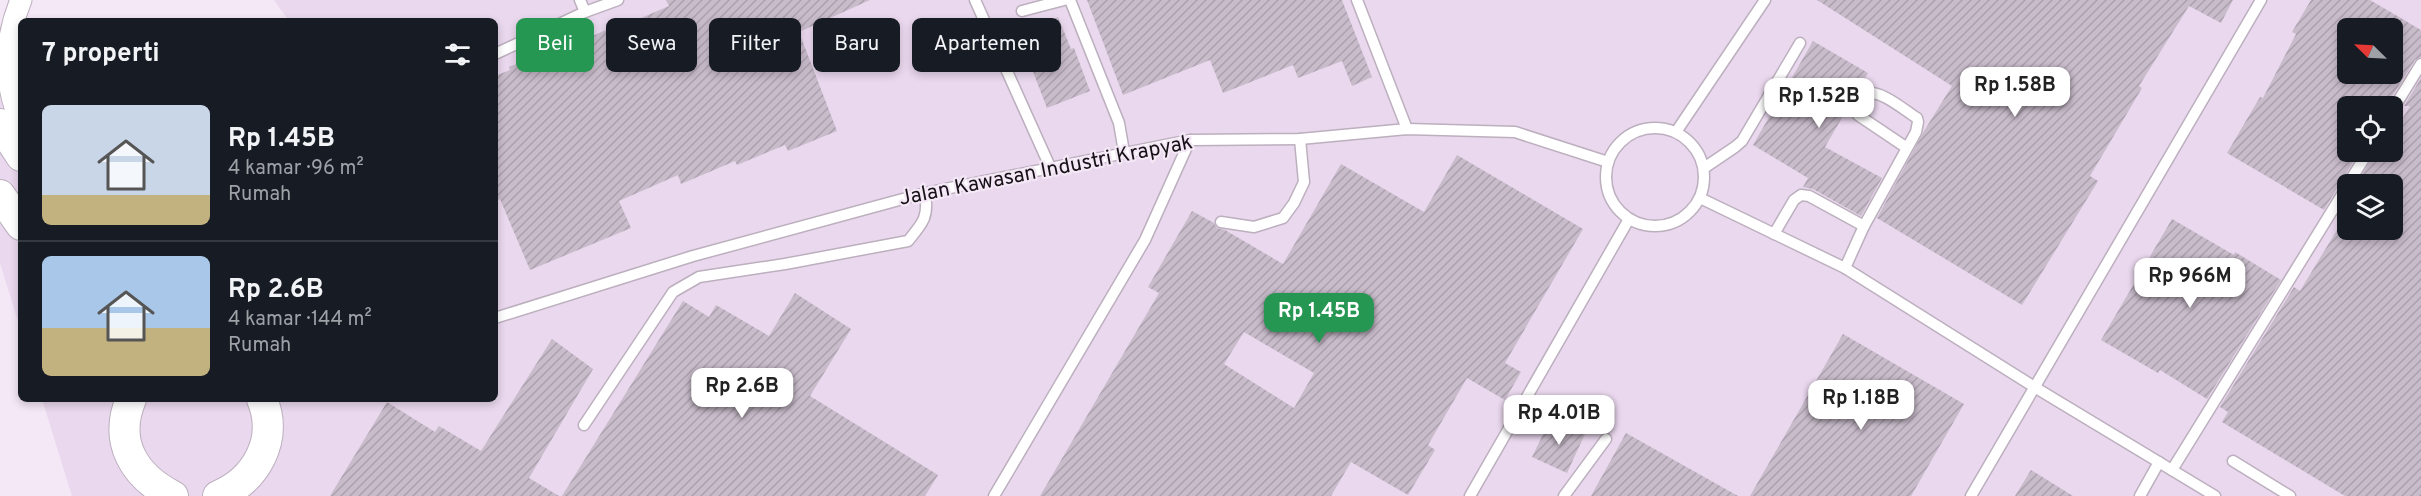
<!DOCTYPE html>
<html lang="id">
<meta charset="utf-8">
<style>
body{margin:0;font-family:Overpass,sans-serif;background:#242831;color:#f1f3f6;height:100vh;display:flex;flex-direction:column;font-size:22px;white-space:nowrap}
*{box-sizing:border-box;margin:0}
p{font-size:20px;color:#9ea1a6}
.icon{flex:none;width:33px;height:33px;fill:none;stroke:currentColor;stroke-width:2;stroke-linecap:round;stroke-linejoin:round}
.map{position:relative;flex:1;overflow:hidden}
.panel{position:absolute;left:18px;top:18px;width:480px;height:384px;display:flex;flex-direction:column;background:#171b24;border-radius:9px;box-shadow:0 3px 9px #0003}
.panel>*{flex:none}
.banner{position:absolute;left:516px;top:18px;width:570px;height:54px;display:flex;gap:12px}
.needle{width:39px;rotate:294deg}
.tools{position:absolute;left:2337px;top:18px;display:grid;gap:12px}
.tools a{display:grid;place-items:center;width:66px;height:66px;border-radius:9px;background:#171b24;box-shadow:0 3px 9px #0003;font-size:30px}
.price{position:absolute;translate:-50% -51px;padding:0 14px;border-radius:12px;background:#fff;color:#222;font-size:20px;line-height:39px;filter:drop-shadow(0 2px 3px #0008)}
.price::after{content:'';position:absolute;left:50%;top:36px;width:18px;height:14px;margin-left:-9px;background:inherit;clip-path:polygon(0 0,100% 0,50% 100%)}
.price.active{background:#259752;color:#fff}
ul{padding:0;list-style:none}
li{display:flex;align-items:center;gap:18px;height:150px;padding:0 24px}
li+li{border-top:2px solid #363941}
li span{display:grid;place-items:center;flex:none;width:168px;height:120px;border-radius:9px;color:#555}
li>.icon{margin-inline-start:auto}
span .icon{width:72px;height:72px;fill:#fffc;stroke-width:1}
li b{font-size:26px}
h2{display:flex;justify-content:space-between;align-items:center;height:72px;padding:0 24px;font-size:26px}
.tag{padding:0 21px;border-radius:9px;background:#171b24;box-shadow:0 3px 9px #0003;font-size:21px;line-height:54px}
.tag.active{background:#259752;color:#fff}
.map>svg:first-child{display:block}
.built{fill:#ead8ee;fill-rule:evenodd}
.building{fill:url(#building-hatch);fill-rule:evenodd}
.lines{fill:none;stroke-linecap:round;stroke-linejoin:round}
.lane-casing{stroke:#bcafbe;stroke-width:13}
.street-casing{stroke:#bcafbe;stroke-width:23}
.secondary-casing{stroke:#bcafbe;stroke-width:32}
.lane{stroke:#fff;stroke-width:10}
.street{stroke:#fff;stroke-width:21}
.secondary{stroke:#fff;stroke-width:30}
.labels{text-anchor:middle;dominant-baseline:central;stroke-width:4.5;stroke-linejoin:round;paint-order:stroke}
.street-label{font-size:21px;fill:#161116;stroke:#f4e7f6}
</style>
<div class="map">
<svg width="2421" height="496" viewBox="0 0 2421 496">
<defs>
<pattern id="building-hatch" width="6" height="6" patternUnits="userSpaceOnUse" patternTransform="scale(1.5)"><rect width="6" height="6" fill="#c8bbca"/><path d="M-1 1l2-2M0 6l6-6M5 7l2-2" fill="none" stroke="#aba0ad"/></pattern>
</defs>
<rect width="100%" height="100%" fill="#f4e7f6"/>
<g class="built">
<path d="M274,0H2421V496H72L42,399H495V21H289ZM2348,28H2392V74H2348ZM2348,106H2392V152H2348ZM2348,184H2392V230H2348Z"/>
<polygon points="0,97 21,129 21,331 0,263"/>
</g>
<g class="building">
<polygon points="666,0 870,0 799,32 837,131 788,151 785,145 737,165 735,161 681,184 678,175 619,201 631,228 530,270 500,199 495,202 495,76 510,70 509,67 556,47 558,52 610,28 611,31 669,6"/>
<polygon points="1087,0 1342,0 1372,77 1352,86 1342,61 1298,78 1293,65 1223,93 1210,60 1123,95"/>
<polygon points="1817,0 2233,0 2221,23 2189,6 2139,86 2142,88 2090,176 2098,181 2022,305 1877,218 1924,131 1952,86"/>
<path d="M2311,0H2370L2421,30V57L2415,60L2386,106H2348V152H2359L2324,210L2227,153L2260,97L2263,98L2296,34L2292,32ZM2348,28H2392V74H2348Z"/>
<polygon points="1058,17 1071,49 1074,48 1090,91 1047,108 1018,33"/>
<polygon points="1813,41 1868,73 1825,147 1882,178 1861,216 1813,189 1803,187 1808,178 1753,145"/>
<polygon points="2421,78 2421,496 2345,496 2222,422 2228,412 2220,407 2294,287 2300,291 2337,230 2392,230 2392,184 2357,184 2375,152 2392,152 2392,136 2410,106 2404,106"/>
<path d="M1457,155L1583,229L1505,363L1521,372L1505,400L1467,378L1428,445L1435,450L1408,495L1351,462L1331,496H1040L1159,293L1148,287L1192,211L1214,223L1217,228L1225,230L1283,264L1341,164L1424,212ZM1244,332L1314,373L1294,408L1224,364Z"/>
<polygon points="2348,200 2348,224 2337,217"/>
<polygon points="2172,219 2234,255 2235,252 2281,280 2207,399 2160,370 2158,373 2101,340"/>
<polygon points="795,293 851,329 810,396 938,475 925,496 562,496 683,301 709,317 716,305 769,336"/>
<polygon points="1843,334 1964,404 1911,496 1750,496"/>
<polygon points="552,339 593,369 529,478 559,496 330,496 387,402 435,432 439,426 481,451"/>
<polygon points="1551,418 1585,434 1567,473 1532,457"/>
<polygon points="1626,433 1738,496 1591,496"/>
<polygon points="2031,470 2073,496 2015,496"/>
</g>
<g class="lines">
<defs>
<g id="lane">
<polyline points="580,0 585,12"/>
<polyline points="975,0 1051,169"/>
<polyline points="1070,0 1119,123 1124,152"/>
<polyline points="1357,0 1407,129"/>
<polyline points="1022,11 1064,0"/>
<polyline points="495,54 585,12 618,0"/>
<polyline points="2392,111 2421,64"/>
<circle cx="1655" cy="177" r="49"/>
<polyline points="1676,132 1765,0"/>
<polyline points="1704,168 1735,147 1742,141 1800,43"/>
<polyline points="2348,184 2368,152"/>
<polyline points="1700,198 1845,268 2036,388 2215,496"/>
<polyline points="1221,222 1254,227 1283,218 1294,203 1304,182 1300,139"/>
<polyline points="1774,234 1794,200 1801,195 1809,196 1864,226"/>
<path d="M1845,268L1864,226L1916,132L1918,122L1917,118C1904,110 1883,91 1867,93L1857,108L1858,115L1907,148"/>
<polyline points="495,318 693,256 925,193 1190,140 1300,139 1407,129 1515,132 1608,162"/>
<path d="M584,425L673,292L699,277L785,264L908,241C923,223 929,217 925,193"/>
<polyline points="2233,461 2290,496"/>
<polyline points="2172,470 2348,185"/>
<polyline points="994,496 1145,240 1190,140"/>
<polyline points="1470,496 1629,219"/>
<polyline points="1564,496 1606,439"/>
<polyline points="1971,496 2261,0"/>
<polyline points="2140,496 2159,462"/>
</g>
<path id="street" d="M21,0C4,41 3,82 21,123"/>
<g id="secondary">
<polyline points="0,124 21,156"/>
<polyline points="0,195 21,225"/>
<path d="M131,399C113,442 134,476 173,496"/>
<path d="M218,496C256,480 279,440 262,399"/>
</g>
</defs>
<use href="#lane" class="lane-casing"/>
<use href="#street" class="street-casing"/>
<use href="#secondary" class="secondary-casing"/>
<use href="#lane" class="lane"/>
<use href="#street" class="street"/>
<use href="#secondary" class="secondary"/>
</g>
<g class="labels">
<g class="street-label">
<text transform="translate(1046 171) rotate(-11)">Jalan Kawasan Industri Krapyak</text>
</g>
</g>
</svg>
<div class="tools">
<a><svg class="needle" viewBox="-14 -14 28 28"><path d="M0-13l5 13h-10z" fill="#e53935"/><path d="M0 13l5-13h-10z" fill="#9ea1a6"/></svg></a>
<a><svg class="icon" aria-label="locate" viewBox="0 0 24 24"><circle cx="12" cy="12" r="6"/><path d="M12 2v4M12 18v4M2 12h4M18 12h4"/></svg></a>
<a><svg class="icon" aria-label="layers" viewBox="0 0 24 24"><path d="M12 4l9 5-9 5-9-5zM3 14l9 5 9-5"/></svg></a>
</div>
<b class="price" style="left:2015px;top:118px">Rp 1.58B</b>
<b class="price" style="left:1819px;top:129px">Rp 1.52B</b>
<b class="price" style="left:2190px;top:309px">Rp 966M</b>
<b class="price active" style="left:1319px;top:344px">Rp 1.45B</b>
<b class="price" style="left:742px;top:419px">Rp 2.6B</b>
<b class="price" style="left:1861px;top:431px">Rp 1.18B</b>
<b class="price" style="left:1559px;top:446px">Rp 4.01B</b>
<div class="banner">
<a class="tag active">Beli</a>
<a class="tag">Sewa</a>
<a class="tag">Filter</a>
<a class="tag">Baru</a>
<a class="tag">Apartemen</a>
</div>
<section class="panel">
<h2>7 properti<svg class="icon" aria-label="filters" viewBox="0 0 24 24"><path d="M4 7h16M4 17h16"/><circle cx="9" cy="7" r="2"/><circle cx="15" cy="17" r="2"/></svg></h2>
<ul>
<li><span style="background:linear-gradient(#c9d6e8 75%,#c2b280 0)"><svg class="icon" aria-label="home" viewBox="0 0 24 24"><path d="M3 11l9-7 9 7M6 9v11h12V9"/></svg></span><div><b>Rp 1.45B</b><p>4 kamar · 96 m²</p><p>Rumah</p></div></li>
<li><span style="background:linear-gradient(#a9c7e8 60%,#c2b280 0)"><svg class="icon" aria-label="home" viewBox="0 0 24 24"><path d="M3 11l9-7 9 7M6 9v11h12V9"/></svg></span><div><b>Rp 2.6B</b><p>4 kamar · 144 m²</p><p>Rumah</p></div></li>
</ul>
</section>
</div>
